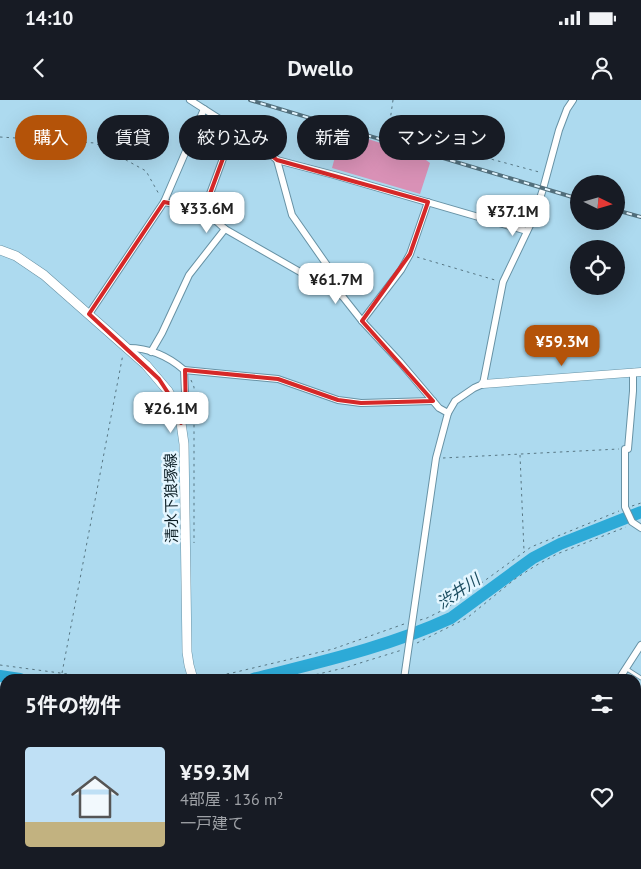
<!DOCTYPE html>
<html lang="ja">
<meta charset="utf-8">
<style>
body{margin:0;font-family:"PT Sans","Noto Sans JP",sans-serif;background:#242831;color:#f1f3f6;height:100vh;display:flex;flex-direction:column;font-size:19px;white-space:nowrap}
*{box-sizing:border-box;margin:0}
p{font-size:16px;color:#9ea1a6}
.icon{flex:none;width:28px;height:28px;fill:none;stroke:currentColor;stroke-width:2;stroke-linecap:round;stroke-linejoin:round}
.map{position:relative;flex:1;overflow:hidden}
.sheet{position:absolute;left:0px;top:574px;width:641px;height:196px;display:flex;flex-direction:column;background:#171b24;border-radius:15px 15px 0 0;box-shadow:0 5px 20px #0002}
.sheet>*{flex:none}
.guide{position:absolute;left:15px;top:15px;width:611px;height:45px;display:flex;gap:10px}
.needle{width:32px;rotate:95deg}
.controls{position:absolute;left:570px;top:75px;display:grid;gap:10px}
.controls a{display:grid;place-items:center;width:55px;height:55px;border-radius:50%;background:#171b24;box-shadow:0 5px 20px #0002;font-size:25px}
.price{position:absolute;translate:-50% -42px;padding:0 11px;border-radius:10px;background:#fff;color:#222;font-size:16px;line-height:32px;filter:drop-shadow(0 1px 2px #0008)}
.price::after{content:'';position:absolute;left:50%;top:30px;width:15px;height:11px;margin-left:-8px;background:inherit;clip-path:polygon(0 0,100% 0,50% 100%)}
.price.active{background:#b45309;color:#fff}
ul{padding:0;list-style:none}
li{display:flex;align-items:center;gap:15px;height:125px;padding:0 25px}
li+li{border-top:1px solid #363941}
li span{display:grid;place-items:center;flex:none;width:140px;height:100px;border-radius:5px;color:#555}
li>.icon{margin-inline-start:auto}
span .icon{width:60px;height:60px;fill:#fffc;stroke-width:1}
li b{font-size:21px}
h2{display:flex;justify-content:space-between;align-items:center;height:60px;padding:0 25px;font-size:21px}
.chip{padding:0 18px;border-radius:22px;background:#171b24;box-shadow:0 5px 20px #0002;font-size:18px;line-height:45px}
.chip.active{background:#b45309;color:#fff}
.status{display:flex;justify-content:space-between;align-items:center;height:35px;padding:0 25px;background:#171b24;direction:ltr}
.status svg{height:14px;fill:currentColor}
header{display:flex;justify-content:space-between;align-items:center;height:65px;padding:0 25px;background:#171b24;font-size:22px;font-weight:800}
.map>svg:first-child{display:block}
.green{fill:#d991b6}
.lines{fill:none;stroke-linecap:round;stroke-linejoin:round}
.river{stroke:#2daad7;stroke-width:12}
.service-casing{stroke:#6792a5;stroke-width:4.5}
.minor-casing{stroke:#6792a5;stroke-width:8}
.tertiary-casing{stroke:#6792a5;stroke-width:9}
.secondary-casing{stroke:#6792a5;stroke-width:10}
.path{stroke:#577683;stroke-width:1;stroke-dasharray:2.5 4;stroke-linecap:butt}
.service{stroke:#fff;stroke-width:3}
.minor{stroke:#fff;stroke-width:6}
.tertiary{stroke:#fff;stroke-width:8}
.secondary{stroke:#fff;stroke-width:9}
.rail-casing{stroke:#526f7c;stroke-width:4}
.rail{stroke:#e4f6ff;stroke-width:2;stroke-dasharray:5.5;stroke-linecap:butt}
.marked{fill:none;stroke:#d62828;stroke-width:4;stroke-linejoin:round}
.labels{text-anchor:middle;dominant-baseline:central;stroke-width:5;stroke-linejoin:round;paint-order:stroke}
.street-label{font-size:15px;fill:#0b1d24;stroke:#e4f6ff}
.water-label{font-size:16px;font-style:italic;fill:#1c4d60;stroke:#e4f6ff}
</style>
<div class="status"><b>14:10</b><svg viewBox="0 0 49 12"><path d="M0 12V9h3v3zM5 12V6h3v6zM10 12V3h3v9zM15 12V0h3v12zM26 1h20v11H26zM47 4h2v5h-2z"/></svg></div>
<header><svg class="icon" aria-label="back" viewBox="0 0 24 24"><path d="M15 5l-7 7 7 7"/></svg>Dwello<svg class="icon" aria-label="person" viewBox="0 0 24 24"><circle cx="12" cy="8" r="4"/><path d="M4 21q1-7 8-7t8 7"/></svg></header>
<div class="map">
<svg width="641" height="769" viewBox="0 0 641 769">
<rect width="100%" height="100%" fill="#addaef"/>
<polygon class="green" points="342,31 426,57 426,60 430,63 420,94 332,68"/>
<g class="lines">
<g class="river">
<polyline points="0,576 20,579"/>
<path d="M253,579C320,562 388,547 451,518L533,458L560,444L641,412"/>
</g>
<defs>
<polyline id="service" points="627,569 641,578"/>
<g id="minor">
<polyline points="190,0 257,43 277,60 334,75 527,131"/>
<polyline points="277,60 292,115 329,168 343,197 362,221 400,262 439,308 448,313"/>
<polyline points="164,102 204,110"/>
<polyline points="225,129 342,196"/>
<polyline points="89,214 164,102 204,9"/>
<polyline points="362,221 401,170 410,154 428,102"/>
<path d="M128,248C149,248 168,256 184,270"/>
<polyline points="151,252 162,233 189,175 225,129 204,110 225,53 246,36"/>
<polyline points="633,272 633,291 628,349 625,349 625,407 632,422 641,428"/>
<polyline points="181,323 186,314 184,270 278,279 338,300 361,303 433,301"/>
<polyline points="404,579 436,358 448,313 455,301 474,288 483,284 503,182 534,117 543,89 559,30 567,9 573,0"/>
<polyline points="619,579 641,545"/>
<polyline points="218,769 219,765"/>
</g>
<polyline id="tertiary" points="483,284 641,272"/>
<g id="secondary">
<polyline points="0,150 16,156 44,175 146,265 168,291 176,305 181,323 184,344 187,552 189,565 193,579"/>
<polyline points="509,765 515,769"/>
</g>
</defs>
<use href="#service" class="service-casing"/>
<use href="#minor" class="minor-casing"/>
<use href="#tertiary" class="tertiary-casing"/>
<use href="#secondary" class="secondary-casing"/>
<g class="path">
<polyline points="393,0 389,28 394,33 539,72"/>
<polyline points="0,37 95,43 146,71 160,96"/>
<polyline points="417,157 495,180"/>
<polyline points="191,280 194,287 194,443"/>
<polyline points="520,355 524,451"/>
<polyline points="443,358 619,349"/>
<polyline points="632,406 641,403"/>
<polyline points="420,520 427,518 447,508 531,447 619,411"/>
<polyline points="417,543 467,518 515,479 535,466 557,454 626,427"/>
<polyline points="0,565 105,579"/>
<polyline points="62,573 123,254"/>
<polyline points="201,578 232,573 333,549 404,524"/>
<polyline points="297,579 344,568 402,550"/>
<polyline points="0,587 5,588"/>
<polyline points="26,769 27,765"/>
<polyline points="361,769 363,765"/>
</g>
<use href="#service" class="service"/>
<use href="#minor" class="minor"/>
<use href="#tertiary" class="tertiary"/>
<use href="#secondary" class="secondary"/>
<defs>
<g id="rail">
<polyline points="250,0 579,99"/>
<polyline points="616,110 641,117"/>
</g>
</defs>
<use href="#rail" class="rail-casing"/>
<use href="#rail" class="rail"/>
</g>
<path class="marked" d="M246,36L277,60L428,102L410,154L362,221L433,301L361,303L338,300L278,279L185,270L186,314L181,323L176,305L159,279L89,214L164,102L204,110L225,53Z"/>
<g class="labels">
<g class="street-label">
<text transform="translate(171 398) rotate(-91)">清水下狼塚線</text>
</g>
<g class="water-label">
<text transform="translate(458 491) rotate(-34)">渋井川</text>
</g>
</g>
</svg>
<div class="controls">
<a><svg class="needle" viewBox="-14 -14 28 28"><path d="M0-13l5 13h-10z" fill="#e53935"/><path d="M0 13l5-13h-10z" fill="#9ea1a6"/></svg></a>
<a><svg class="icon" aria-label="locate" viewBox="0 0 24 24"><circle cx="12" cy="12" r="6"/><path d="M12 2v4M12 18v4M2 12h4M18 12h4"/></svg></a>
</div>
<b class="price" style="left:207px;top:134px">¥33.6M</b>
<b class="price" style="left:513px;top:137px">¥37.1M</b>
<b class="price" style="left:336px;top:205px">¥61.7M</b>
<b class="price active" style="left:562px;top:267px">¥59.3M</b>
<b class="price" style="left:171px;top:334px">¥26.1M</b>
<div class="guide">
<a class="chip active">購入</a>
<a class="chip">賃貸</a>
<a class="chip">絞り込み</a>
<a class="chip">新着</a>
<a class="chip">マンション</a>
</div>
<section class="sheet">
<h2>5件の物件<svg class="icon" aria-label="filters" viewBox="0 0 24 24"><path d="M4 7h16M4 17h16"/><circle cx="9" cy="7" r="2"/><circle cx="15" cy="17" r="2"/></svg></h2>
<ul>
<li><span style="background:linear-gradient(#bfe0f5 75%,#c2b280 0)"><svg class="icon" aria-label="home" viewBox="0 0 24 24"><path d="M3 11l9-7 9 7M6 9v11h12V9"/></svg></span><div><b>¥59.3M</b><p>4部屋 · 136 m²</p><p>一戸建て</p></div><svg class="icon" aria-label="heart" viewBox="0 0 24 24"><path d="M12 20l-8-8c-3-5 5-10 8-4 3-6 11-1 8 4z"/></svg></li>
</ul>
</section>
</div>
